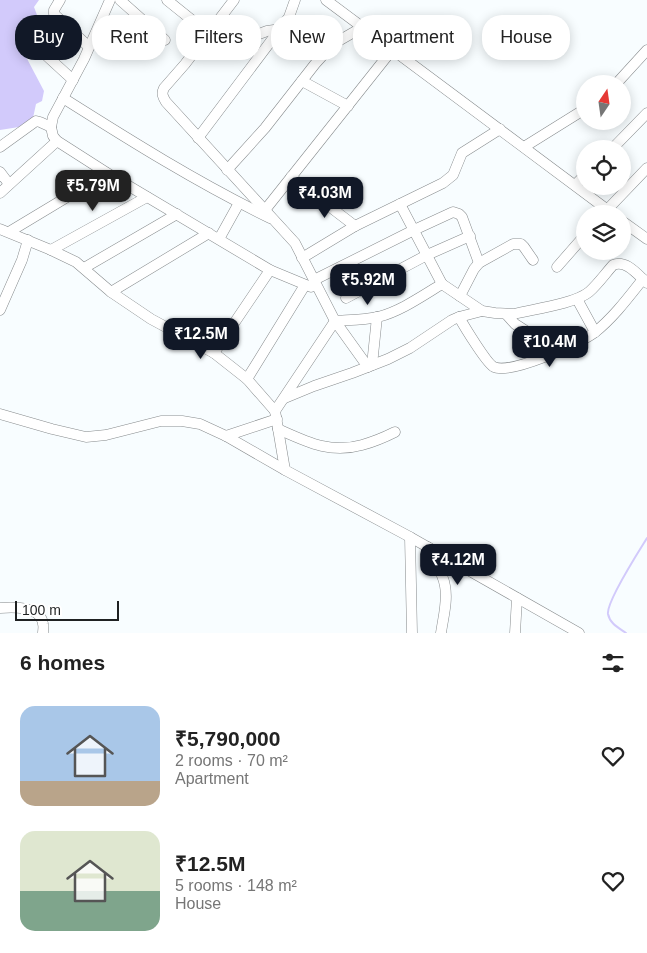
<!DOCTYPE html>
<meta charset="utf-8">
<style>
body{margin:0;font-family:Helvetica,sans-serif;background:#f2f2f2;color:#222;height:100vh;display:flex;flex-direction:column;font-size:19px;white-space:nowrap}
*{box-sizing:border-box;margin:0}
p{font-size:16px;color:#767676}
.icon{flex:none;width:28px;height:28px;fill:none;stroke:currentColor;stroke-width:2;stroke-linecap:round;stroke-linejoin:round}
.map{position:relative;height:633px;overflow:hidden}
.drawer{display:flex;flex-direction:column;background:#fff;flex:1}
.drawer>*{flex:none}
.banner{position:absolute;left:15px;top:15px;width:618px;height:45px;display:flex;gap:10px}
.needle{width:32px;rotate:13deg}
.buttons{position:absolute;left:576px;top:75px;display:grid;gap:10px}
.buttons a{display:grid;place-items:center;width:55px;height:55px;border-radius:50%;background:#fff;box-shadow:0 2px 12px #0003;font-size:25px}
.scale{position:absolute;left:15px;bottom:12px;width:104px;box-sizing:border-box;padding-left:5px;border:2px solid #1f2122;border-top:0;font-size:14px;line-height:18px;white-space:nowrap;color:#1f2122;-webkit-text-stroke:4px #fff;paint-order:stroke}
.price{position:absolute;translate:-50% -42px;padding:0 11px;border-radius:10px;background:#111827;color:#fff;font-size:16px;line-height:32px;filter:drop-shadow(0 1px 2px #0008)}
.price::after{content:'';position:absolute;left:50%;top:30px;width:15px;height:11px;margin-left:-8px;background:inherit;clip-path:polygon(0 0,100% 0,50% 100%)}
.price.current{background:#222;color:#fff}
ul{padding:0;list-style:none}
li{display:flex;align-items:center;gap:15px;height:125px;padding:0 20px}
li span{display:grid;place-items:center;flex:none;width:140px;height:100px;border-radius:15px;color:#555}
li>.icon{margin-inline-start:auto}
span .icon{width:60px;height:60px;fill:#fffc;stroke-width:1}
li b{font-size:21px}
h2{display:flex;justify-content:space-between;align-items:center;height:60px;padding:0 20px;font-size:21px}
.chip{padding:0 18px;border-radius:20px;background:#fff;box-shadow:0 2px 12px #0003;font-size:18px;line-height:45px}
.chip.current{background:#111827;color:#fff}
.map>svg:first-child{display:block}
.water{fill:#d2cafb}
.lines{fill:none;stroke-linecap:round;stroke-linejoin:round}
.stream{stroke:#d2cafb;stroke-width:2}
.minor-casing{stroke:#878b8d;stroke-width:11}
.minor{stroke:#fff;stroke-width:10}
</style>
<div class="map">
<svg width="647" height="633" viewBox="0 0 647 633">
<rect width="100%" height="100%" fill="#f8fdff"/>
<polygon class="water" points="0,0 39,0 34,7 40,23 37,36 26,43 24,53 44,91 42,101 36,104 33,118 19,127 0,130"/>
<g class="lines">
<path class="stream" d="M626,633C619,628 610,624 608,614C606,602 639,551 647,538"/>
<defs>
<g id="minor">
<polyline points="60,0 54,10 54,14 89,47"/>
<polyline points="110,0 84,59 53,117 51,127 53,136 57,141 107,173 270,270 214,353"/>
<polyline points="120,0 165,40"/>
<polyline points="167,0 208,33"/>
<path d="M234,0L185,64L164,88C161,94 163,97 166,102L295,243L335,321C349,320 364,320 378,317C401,311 422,296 442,284L482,311L495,313L514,314C534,309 574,304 589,292C598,284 605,274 613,265C626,259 638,275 647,283"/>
<polyline points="326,0 613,214"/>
<polyline points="200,44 238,42 267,31 281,29"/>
<polyline points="37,47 73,80"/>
<polyline points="302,81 348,106"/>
<polyline points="616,84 647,50"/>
<path d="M63,98C131,141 198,183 270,218"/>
<polyline points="198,138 289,17 295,0"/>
<polyline points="0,147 36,121 40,122 51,127"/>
<polyline points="524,147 585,109"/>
<polyline points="612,149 647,113"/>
<polyline points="227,170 265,128 315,64 325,53 335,43 361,28"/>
<polyline points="0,172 9,184"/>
<polyline points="291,177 355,226 302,258"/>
<polyline points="575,185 585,175"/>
<polyline points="0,193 57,141"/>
<polyline points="400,204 442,284"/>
<polyline points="265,210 392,50"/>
<polyline points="604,213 647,168"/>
<polyline points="622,221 647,239"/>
<polyline points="355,226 443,183 453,175 462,153 500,129"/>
<polyline points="0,229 51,250 76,262 111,292 151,319 214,353 247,379 275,411 335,321 368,367"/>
<polyline points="9,232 107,173"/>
<polyline points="219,239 239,203"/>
<polyline points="51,250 147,197"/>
<polyline points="557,267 585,235"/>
<polyline points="84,268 177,214"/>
<polyline points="270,270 311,287"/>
<polyline points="314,280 414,230 453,212 459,214 462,217 479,263"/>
<polyline points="111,292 209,233"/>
<polyline points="460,296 474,269 479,263 513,244 521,244 524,247 533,260"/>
<polyline points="346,298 427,255 470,236"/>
<polyline points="577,299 595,332"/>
<polyline points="0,310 22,260 28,240"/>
<polyline points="506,314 515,324 540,340 548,355"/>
<path d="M459,317C464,326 487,364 494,367C510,375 578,344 594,333C613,318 628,298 643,279"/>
<polyline points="372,365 377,317"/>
<polyline points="247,379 305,285"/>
<polyline points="285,398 314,386 352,373 388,359 410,348 452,320 459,317 482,311"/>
<polyline points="275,411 285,470"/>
<polyline points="0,414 52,429 86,437 106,435 161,421 182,421 200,424 226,436 285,470 410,537 579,633"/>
<path d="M278,429C307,442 330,454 362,445C373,442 385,437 395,432"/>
<polyline points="226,436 277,419"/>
<polyline points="410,537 412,633"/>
<path d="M428,547C433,559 443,572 445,586C448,601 443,618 441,633"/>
<path d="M0,608C13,607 41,606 43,624C44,627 43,630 43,633"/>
<polyline points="515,633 517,598"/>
</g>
</defs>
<use href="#minor" class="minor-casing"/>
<use href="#minor" class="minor"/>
</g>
</svg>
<div class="buttons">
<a><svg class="needle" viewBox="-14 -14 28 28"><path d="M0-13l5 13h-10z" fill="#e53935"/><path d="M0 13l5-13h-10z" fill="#767676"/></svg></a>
<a><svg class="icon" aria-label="locate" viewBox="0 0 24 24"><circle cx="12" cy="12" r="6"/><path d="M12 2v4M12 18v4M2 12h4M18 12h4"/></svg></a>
<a><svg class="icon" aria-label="layers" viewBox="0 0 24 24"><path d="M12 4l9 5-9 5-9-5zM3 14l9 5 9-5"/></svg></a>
</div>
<div class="scale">100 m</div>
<b class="price current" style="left:93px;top:212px">₹5.79M</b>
<b class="price" style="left:325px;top:219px">₹4.03M</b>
<b class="price" style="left:368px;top:306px">₹5.92M</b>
<b class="price" style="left:201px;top:360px">₹12.5M</b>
<b class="price" style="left:550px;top:368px">₹10.4M</b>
<b class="price" style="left:458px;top:586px">₹4.12M</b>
<div class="banner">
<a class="chip current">Buy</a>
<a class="chip">Rent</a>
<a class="chip">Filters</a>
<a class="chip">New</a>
<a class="chip">Apartment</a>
<a class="chip">House</a>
</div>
</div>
<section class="drawer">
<h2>6 homes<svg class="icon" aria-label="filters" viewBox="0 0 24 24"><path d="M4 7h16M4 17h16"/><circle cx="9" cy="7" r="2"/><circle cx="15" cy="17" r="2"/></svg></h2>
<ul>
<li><span style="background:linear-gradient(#a9c7e8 75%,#b9a48a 0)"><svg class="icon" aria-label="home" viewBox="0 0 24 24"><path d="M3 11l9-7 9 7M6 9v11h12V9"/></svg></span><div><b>₹5,790,000</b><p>2 rooms · 70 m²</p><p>Apartment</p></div><svg class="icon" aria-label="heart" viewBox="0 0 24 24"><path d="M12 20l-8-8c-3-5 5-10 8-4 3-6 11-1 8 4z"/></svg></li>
<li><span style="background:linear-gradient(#dfe7d0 60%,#7fa58c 0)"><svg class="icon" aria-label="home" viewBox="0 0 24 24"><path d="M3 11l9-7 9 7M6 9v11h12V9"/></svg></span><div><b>₹12.5M</b><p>5 rooms · 148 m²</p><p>House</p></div><svg class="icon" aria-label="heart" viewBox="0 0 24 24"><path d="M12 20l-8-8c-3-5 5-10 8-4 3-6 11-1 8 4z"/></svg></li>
</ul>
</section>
